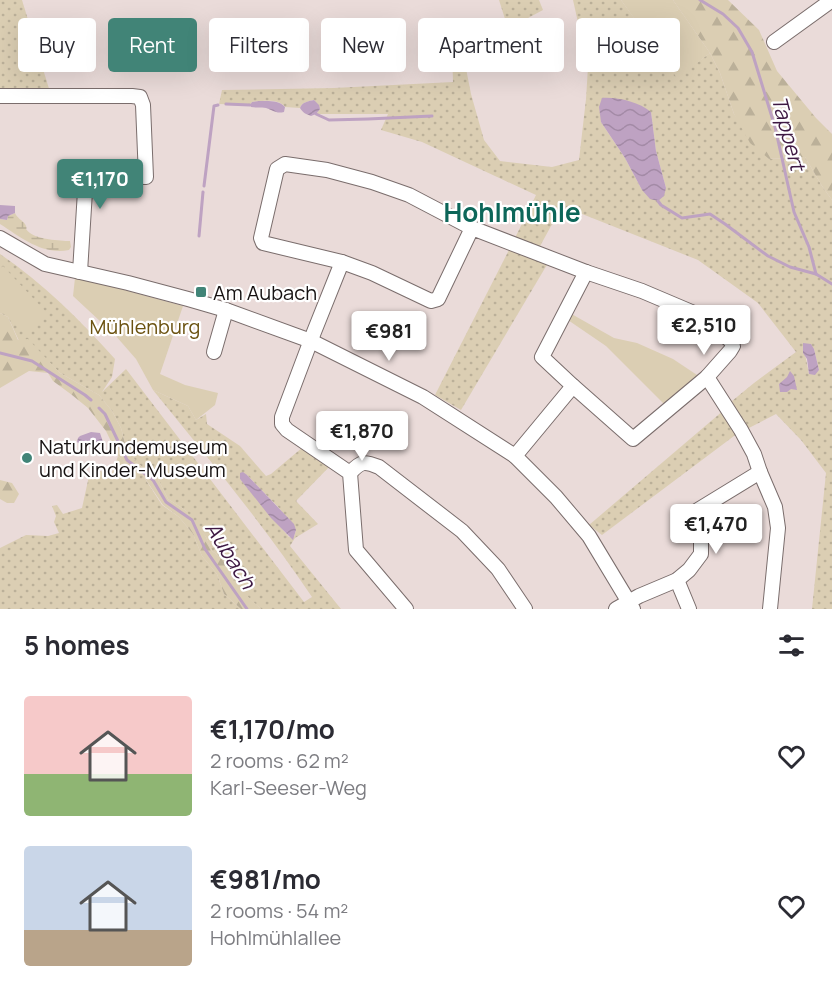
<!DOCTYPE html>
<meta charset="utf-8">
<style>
body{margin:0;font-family:Manrope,sans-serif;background:#f7f7f7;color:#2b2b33;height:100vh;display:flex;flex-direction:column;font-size:22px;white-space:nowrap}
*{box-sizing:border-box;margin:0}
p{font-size:20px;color:#7c7c81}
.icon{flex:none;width:33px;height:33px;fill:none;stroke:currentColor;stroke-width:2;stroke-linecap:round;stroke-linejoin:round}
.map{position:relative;height:609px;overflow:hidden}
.side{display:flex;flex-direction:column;background:#fff;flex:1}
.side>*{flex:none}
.banner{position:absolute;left:18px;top:18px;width:796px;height:54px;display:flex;gap:12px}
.price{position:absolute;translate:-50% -51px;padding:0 14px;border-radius:6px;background:#fff;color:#222;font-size:20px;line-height:39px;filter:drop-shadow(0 2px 3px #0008)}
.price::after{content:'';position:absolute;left:50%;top:36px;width:18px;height:14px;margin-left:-9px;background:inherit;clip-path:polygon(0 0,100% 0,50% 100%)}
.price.active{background:#418477;color:#fff}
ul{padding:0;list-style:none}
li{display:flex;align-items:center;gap:18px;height:150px;padding:0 24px}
li span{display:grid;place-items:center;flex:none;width:168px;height:120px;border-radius:6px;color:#555}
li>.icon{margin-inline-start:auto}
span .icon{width:72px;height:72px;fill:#fffc;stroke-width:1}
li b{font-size:26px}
h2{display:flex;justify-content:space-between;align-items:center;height:72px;padding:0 24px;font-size:26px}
.tag{padding:0 21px;border-radius:6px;background:#fff;box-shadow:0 6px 24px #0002;font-size:21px;line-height:54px}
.tag.active{background:#418477;color:#fff}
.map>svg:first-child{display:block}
.grass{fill:url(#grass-dots);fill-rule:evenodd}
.forest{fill:url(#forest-firs)}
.wetland{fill:url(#wetland-marsh)}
.park{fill:#dbceb3}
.water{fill:url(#water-waves)}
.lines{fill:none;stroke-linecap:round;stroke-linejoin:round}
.stream{stroke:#bea2c2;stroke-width:3}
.minor-casing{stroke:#7a6d6c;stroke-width:16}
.minor{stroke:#fff;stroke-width:14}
.poi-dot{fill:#418477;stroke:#fff;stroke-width:2}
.labels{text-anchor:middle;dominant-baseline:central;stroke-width:4.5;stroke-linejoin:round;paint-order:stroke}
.poi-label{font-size:20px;fill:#161111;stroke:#fff;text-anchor:start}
.park-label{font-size:20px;fill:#6b5210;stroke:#fff}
.water-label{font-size:21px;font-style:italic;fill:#3e1943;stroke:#fff}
.district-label{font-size:26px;font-weight:bold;fill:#0d6659;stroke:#fff}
</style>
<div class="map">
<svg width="832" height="609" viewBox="0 0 832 609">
<defs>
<pattern id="grass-dots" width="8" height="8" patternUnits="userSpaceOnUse" patternTransform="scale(1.5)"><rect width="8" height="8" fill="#dbceb3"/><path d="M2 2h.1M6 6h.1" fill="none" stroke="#bbb099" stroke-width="1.8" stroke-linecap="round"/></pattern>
<pattern id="forest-firs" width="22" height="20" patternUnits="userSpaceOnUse" patternTransform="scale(1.5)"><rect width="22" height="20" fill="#dbceb3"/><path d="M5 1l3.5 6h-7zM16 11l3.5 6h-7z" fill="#bbb099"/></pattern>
<pattern id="wetland-marsh" width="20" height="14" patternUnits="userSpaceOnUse" patternTransform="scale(1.5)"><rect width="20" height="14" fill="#dbceb3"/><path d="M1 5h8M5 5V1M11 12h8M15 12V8" fill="none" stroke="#bbb099"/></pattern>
<pattern id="water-waves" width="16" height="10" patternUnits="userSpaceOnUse" patternTransform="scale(1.5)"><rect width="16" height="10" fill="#bea2c2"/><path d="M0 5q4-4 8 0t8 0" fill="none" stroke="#a38aa6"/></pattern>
</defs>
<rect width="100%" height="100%" fill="#eadbd9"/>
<g class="grass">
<polygon points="0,0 22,0 50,92 0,93"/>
<path d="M499,0H539L543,10L463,53L471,94L484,140L500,161L552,167L579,160L586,99L588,67L573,0H621L677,77L710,53L720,73L734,114L769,159L805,157L822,186L832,200V609H812L826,473L801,440L776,414L747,429L732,401L754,383L796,352L758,303L698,260L567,208L551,226L539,248L515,238L536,195L422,142L381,130L388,114H316L320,109L314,100C309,101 302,102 300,108L285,107C278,98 263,101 252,102L250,105L219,104L222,90L334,88L453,82L452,48L505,19ZM651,112L656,151L666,188L642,190L625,158L601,122ZM803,344L814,349L819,370L809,374Z"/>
<polygon points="511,246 548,263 461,410 435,395"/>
<path d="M0,254C43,283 80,320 115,359L112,377L102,392L126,369L304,602L312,597C263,524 208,458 153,390L188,406L196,420L206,414L207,424L240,446L266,476L271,474L303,447L330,466L296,501L318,524L295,538L290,546L341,609H261L240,590L236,577L220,557L212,551L206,537L185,510L168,499L157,477L145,470L127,451L121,428L112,411L99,395L60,373L40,353L19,341L8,317L0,313ZM247,475L279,508L296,530L294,537H289L240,479Z"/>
<polygon points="724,410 738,433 602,535 589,525"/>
<polygon points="118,456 129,466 142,474 162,505 179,517 193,534 202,556 217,574 224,594 241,609 0,609 0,548 26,535 48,536 59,533 54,522 56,516 52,506 57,505 63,514 82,508 89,476 100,471 112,473"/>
</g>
<g class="forest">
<polygon points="673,0 728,0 759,30 777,71 816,118 832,134 832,200 822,186 805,157 769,159 750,143 734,114 720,73 710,53"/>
<polygon points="0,313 8,317 18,340 28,339 60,373 99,395 112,411 121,428 127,451 145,470 157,477 168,499 185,510 196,522 206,537 212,551 220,557 236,577 241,590 261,609 241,609 224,594 217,574 202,556 193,534 179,517 163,505 142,474 129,466 118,456 106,431 88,408 72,395 53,381 48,373 29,371 0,388"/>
<polygon points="0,480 12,483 19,494 14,503 7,503 0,499"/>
</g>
<path class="wetland" d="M15,213C17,218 22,220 25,224C29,231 23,227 30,233C37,239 60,241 70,241L71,247L69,250C42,255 22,238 0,224V219L7,220L8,216Z"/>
<g class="park">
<polygon points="621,0 673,0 710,53 677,78"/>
<polygon points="3,266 46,312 24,333 0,307 0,269"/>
<polygon points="75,278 110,286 183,306 160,374 185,385 218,393 215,405 196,420 188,406 153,390 136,359 115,335 73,296"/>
<polygon points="568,312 614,338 637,343 673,359 700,377 666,406 606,346 565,318"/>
</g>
<g class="water">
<path d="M602,98C618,97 639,102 651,112L656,151L666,188L664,196L658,201L650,199L642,190L625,158L601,122L599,107Z"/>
<path d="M314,100L319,105L320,109L316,114L311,116C306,114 303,113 300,108C302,102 309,101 314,100Z"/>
<path d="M259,101C269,101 279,100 285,107L284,112C276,114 273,110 266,108C261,107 256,108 251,107L250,105L252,102Z"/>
<polygon points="0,205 15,206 15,213 8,216 7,220 0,219"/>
<polygon points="803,343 811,344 814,349 819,370 815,375 809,374 807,359 803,353"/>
<polygon points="790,371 794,376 797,390 791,389 787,392 780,392 779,384 787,377"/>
<polygon points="91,432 100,433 103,442 102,446 89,447 85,444 81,445 77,442 78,438 80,436"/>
<polygon points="243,472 247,475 294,524 296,530 293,540 271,518 240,479 240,473"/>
</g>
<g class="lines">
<g class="stream">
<polyline points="700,0 723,14 738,28 752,52 775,127 794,212 809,247 816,274"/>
<polyline points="226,104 250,105"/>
<polyline points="316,114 329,120 368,119 432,116"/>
<polyline points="204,186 214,106 218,105"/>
<polyline points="658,201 661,205 682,218 710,214 725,224 768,256 790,267 816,274 832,284"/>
<polyline points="199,236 203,192"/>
<polyline points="0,353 32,361 85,395 91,400"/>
<polyline points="99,408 105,414 127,460 153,480 166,502 192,520 205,549 247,609"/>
</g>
<defs>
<g id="minor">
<polyline points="774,42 832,0"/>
<polyline points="0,96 132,96 140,97 143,105 146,177 86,175 80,272"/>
<polyline points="0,238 45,264 128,283 188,299 226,310 311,341 423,397 515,456 556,497 589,536 633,609"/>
<polyline points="342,262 263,243 261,238 277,169 285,164 327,170 372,182 409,195 472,228"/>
<polyline points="214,352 226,310"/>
<polyline points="707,377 741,430 754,454 760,472 775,507 778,528 770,609"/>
<polyline points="573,386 633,439 707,377 730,351 733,346 731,341 701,316 642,291 586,272"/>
<path d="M350,473C361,461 364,461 379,467L462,531L498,569L525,609"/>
<polyline points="677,580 689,609"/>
<polyline points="406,609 356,550 350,473 287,430 282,424 282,417 314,332 342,262 372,273 431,301 438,299 472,228 586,272 542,357 573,386 515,456"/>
<polyline points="616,609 639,596 677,580 689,570 701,554 701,540 693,513 760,472"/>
</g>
</defs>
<use href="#minor" class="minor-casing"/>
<use href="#minor" class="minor"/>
</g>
<g class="poi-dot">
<rect x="195" y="286" width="12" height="12" rx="3"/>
<circle cx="27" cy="458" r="6"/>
</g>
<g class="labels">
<g class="poi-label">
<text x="213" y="292">Am Aubach</text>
<text x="39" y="446">Naturkundemuseum<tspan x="39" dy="23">und Kinder-Museum</tspan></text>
</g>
<g class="park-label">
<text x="145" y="326">Mühlenburg</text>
</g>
<g class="water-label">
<text transform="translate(789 133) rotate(75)">Tappert</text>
<text transform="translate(231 555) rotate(58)">Aubach</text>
</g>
<g class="district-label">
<text x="512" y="212">Hohlmühle</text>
</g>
</g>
</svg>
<b class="price active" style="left:100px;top:210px">€1,170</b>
<b class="price" style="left:704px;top:356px">€2,510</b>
<b class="price" style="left:389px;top:362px">€981</b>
<b class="price" style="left:362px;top:462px">€1,870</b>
<b class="price" style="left:716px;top:555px">€1,470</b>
<div class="banner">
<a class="tag">Buy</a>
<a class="tag active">Rent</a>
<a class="tag">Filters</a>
<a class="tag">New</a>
<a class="tag">Apartment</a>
<a class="tag">House</a>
</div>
</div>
<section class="side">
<h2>5 homes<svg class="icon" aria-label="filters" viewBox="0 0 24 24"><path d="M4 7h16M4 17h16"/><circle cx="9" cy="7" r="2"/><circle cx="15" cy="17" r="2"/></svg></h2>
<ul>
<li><span style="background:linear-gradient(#f6c9c9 65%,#8fb573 0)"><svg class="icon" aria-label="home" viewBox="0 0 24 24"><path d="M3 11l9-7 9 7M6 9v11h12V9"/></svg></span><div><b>€1,170/mo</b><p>2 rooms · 62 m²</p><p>Karl-Seeser-Weg</p></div><svg class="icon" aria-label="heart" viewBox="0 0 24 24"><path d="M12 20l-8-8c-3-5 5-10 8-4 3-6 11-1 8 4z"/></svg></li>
<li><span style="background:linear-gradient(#c9d6e8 70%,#b9a48a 0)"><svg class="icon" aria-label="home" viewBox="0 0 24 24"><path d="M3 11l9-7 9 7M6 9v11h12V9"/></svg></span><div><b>€981/mo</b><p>2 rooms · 54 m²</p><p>Hohlmühlallee</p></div><svg class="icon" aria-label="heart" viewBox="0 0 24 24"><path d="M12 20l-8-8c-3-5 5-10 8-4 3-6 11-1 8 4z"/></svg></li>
</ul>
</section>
